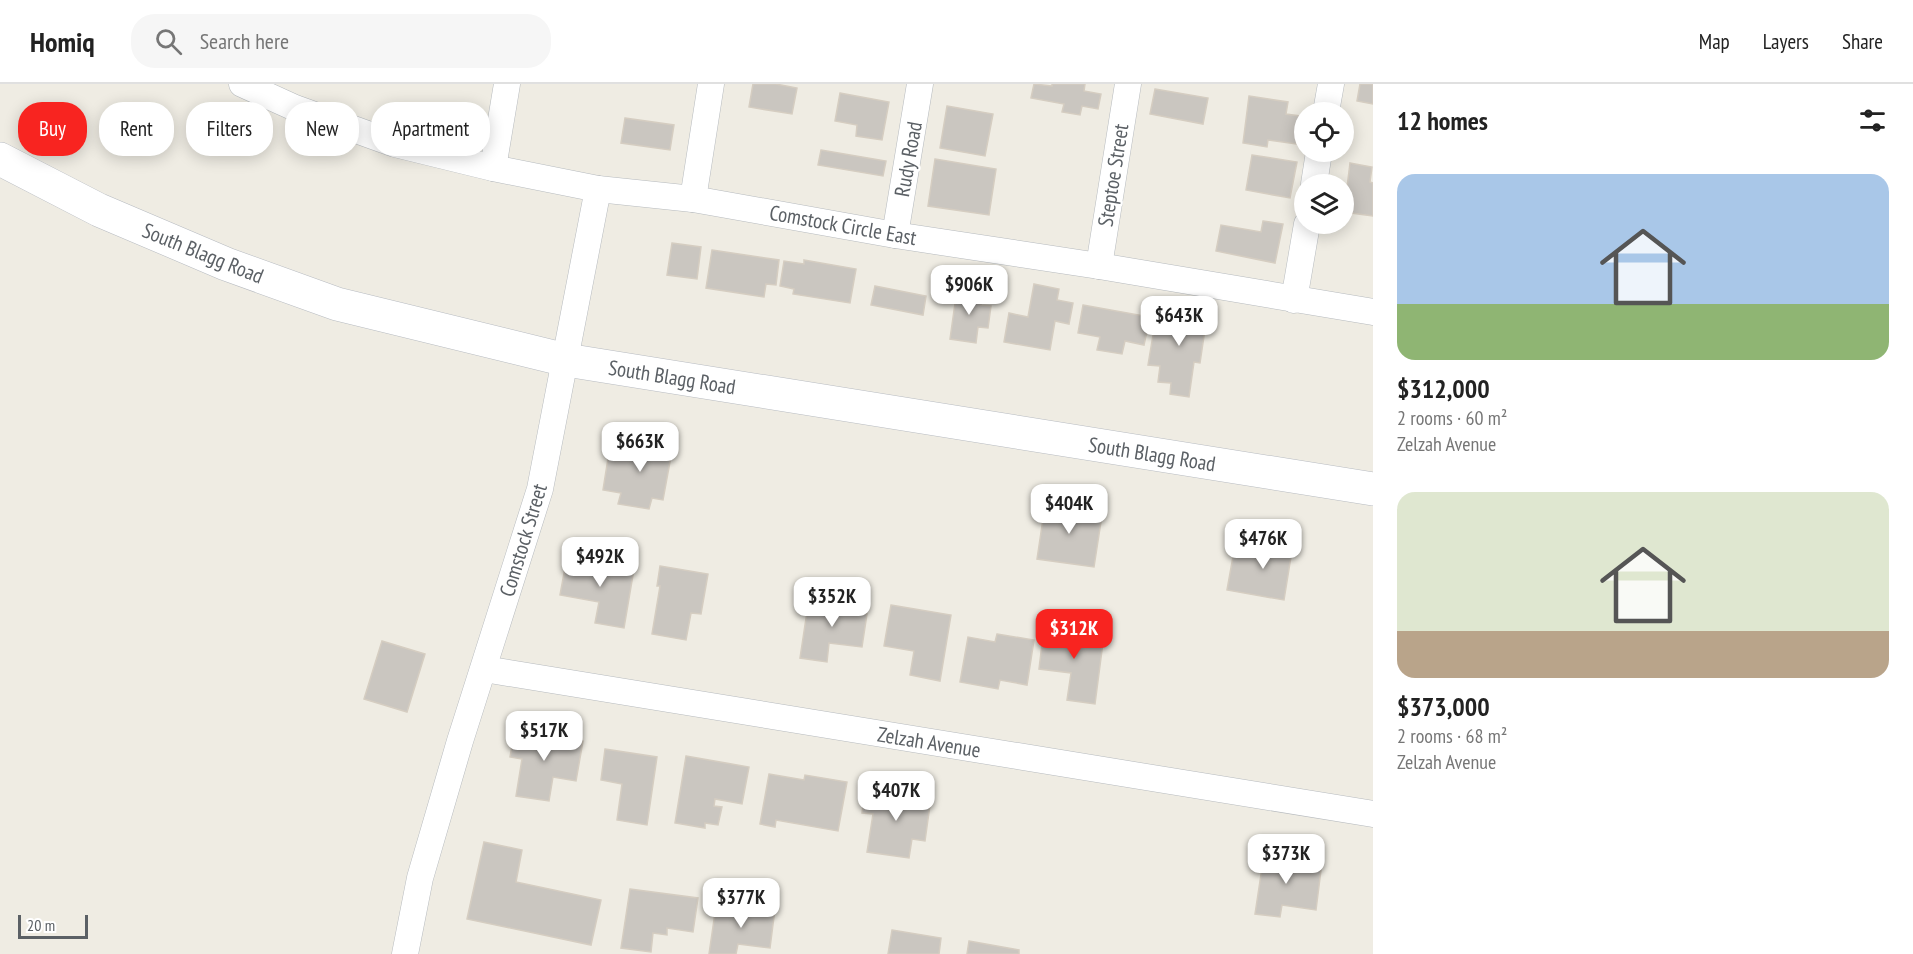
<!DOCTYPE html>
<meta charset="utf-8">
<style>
body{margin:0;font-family:"PT Sans Narrow",sans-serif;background:#f6f6f6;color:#222;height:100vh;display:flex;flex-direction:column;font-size:22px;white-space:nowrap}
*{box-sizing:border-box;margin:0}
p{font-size:20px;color:#767676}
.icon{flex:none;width:33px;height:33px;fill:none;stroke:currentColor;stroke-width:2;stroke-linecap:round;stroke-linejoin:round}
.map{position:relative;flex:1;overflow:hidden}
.side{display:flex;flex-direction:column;background:#fff;width:540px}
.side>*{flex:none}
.banner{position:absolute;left:18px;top:18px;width:570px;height:54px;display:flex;gap:12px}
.tools{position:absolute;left:1294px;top:18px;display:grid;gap:12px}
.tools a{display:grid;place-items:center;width:60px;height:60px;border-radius:50%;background:#fff;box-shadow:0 3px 15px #0003;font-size:30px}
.scale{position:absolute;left:18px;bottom:15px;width:70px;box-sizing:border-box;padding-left:6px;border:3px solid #5b6065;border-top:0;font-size:16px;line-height:21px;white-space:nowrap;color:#5b6065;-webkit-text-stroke:4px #fff;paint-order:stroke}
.price{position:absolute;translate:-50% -51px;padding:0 14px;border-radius:12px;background:#fff;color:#222;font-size:20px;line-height:39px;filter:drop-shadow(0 2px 3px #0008)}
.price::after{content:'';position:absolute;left:50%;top:36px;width:18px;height:14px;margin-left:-9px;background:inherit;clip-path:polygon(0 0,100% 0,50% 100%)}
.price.active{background:#f82420;color:#fff}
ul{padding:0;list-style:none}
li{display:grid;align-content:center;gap:12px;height:318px;padding:0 24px}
li span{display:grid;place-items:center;height:186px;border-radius:18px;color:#555}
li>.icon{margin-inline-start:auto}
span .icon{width:108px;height:108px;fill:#fffc;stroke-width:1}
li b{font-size:26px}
h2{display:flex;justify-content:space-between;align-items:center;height:72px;padding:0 24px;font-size:26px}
.chip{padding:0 21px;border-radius:24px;background:#fff;box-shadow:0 3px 15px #0003;font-size:21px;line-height:54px}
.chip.active{background:#f82420;color:#fff}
header{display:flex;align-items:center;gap:36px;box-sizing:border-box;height:84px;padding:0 30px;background:#fff;border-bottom:2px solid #e0e0e0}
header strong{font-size:28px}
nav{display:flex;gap:33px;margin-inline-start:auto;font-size:21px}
.search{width:420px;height:54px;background:#f6f6f6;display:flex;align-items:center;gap:15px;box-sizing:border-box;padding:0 21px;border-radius:24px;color:#767676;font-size:22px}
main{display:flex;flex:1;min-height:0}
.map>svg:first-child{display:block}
.building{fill:#cac6c0;stroke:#d5cdc1;stroke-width:1.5}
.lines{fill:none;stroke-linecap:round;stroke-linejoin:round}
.street-casing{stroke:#b6babe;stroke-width:27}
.secondary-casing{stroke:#b7bbc1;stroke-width:34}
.street{stroke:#fff;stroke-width:26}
.secondary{stroke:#fff;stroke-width:33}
.labels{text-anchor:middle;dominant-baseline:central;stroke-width:4.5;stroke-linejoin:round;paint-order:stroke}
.street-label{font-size:21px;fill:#5b6065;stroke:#fff}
</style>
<header>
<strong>Homiq</strong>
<div class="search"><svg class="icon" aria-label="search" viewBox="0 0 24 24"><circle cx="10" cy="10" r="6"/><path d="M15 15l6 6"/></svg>Search here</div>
<nav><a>Map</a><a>Layers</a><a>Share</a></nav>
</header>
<main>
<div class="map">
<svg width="1373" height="870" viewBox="0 0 1373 870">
<rect width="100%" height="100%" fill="#efece3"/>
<g class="building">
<polygon points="753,0 776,0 797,4 792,30 749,23"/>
<polygon points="1034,0 1052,2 1052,0 1085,0 1084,7 1101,10 1098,25 1082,22 1080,31 1062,28 1064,20 1031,14"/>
<polygon points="1360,0 1373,0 1373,20 1357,17"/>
<polygon points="1155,5 1208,14 1203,40 1150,30"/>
<polygon points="840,9 889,18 882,56 856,52 857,41 835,37"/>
<polygon points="1249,12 1288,18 1286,30 1300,32 1296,60 1268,56 1267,63 1243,59"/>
<polygon points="947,22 993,30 985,72 940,64"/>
<polygon points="625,34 674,41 670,66 621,59"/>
<polygon points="821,66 886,77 883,92 818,81"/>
<polygon points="1252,71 1297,78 1290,114 1246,106"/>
<polygon points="935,75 996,85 989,131 928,122"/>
<polygon points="1350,79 1372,83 1370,98 1373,99 1373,132 1344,128"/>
<polygon points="1263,137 1283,140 1275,179 1216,167 1221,141 1261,148"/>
<polygon points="672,159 701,163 697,195 667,191"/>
<polygon points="712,166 779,176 776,201 766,200 764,213 706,204"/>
<polygon points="804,176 856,185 850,219 793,210 794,205 780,202 784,177 804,180"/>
<polygon points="1034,200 1059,205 1057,216 1073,219 1069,240 1055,237 1050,266 1004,258 1009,229 1028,233"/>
<polygon points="875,202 926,212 923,231 871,221"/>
<polygon points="957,205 983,209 981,221 991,222 988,244 978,243 976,259 950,255"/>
<polygon points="1083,221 1150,233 1144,261 1125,257 1122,270 1097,266 1100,253 1078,249"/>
<polygon points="1184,221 1208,225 1200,279 1194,278 1189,313 1170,310 1171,299 1158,298 1160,282 1148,281 1156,233 1168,235 1170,225 1183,227"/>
<polygon points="647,351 674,356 663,416 652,414 649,425 618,420 621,409 603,406 609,368 643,373"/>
<polygon points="1046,415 1072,418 1071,426 1102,431 1094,483 1037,475"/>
<polygon points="1269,450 1294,454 1284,516 1227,506 1234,467 1265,473"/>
<polygon points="567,473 634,485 624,544 595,539 599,518 560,511"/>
<polygon points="660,482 708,490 701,530 691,529 686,556 652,550 660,502 657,502"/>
<polygon points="839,508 857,511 854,528 867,530 862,563 829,559 827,578 800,574 808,521 836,525"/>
<polygon points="891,521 951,531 940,597 910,591 914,567 884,562"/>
<polygon points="1044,543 1104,551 1095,620 1067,616 1071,589 1039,585"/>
<polygon points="997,550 1034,556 1027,601 1000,596 998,605 960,598 968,553 995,558"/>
<polygon points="382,557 425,570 407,628 364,615"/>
<polygon points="515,646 583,657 576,697 553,693 549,717 516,712 522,675 510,673"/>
<polygon points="605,665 657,673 647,741 617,736 622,700 601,696"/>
<polygon points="686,672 749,683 742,720 715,715 714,722 722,723 718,741 705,739 705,744 675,739"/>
<polygon points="769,690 804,696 805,691 847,698 838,747 776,736 775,743 760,740"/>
<polygon points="865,705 931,714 925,757 912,755 909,774 867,768 873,730 862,729"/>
<polygon points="484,758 522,766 516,798 601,816 591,861 467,835"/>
<polygon points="1265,764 1292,768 1290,781 1321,786 1316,826 1282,821 1280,833 1255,830"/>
<polygon points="630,805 698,814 693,848 667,844 667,851 653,849 651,868 621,864"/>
<polygon points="743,821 775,825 770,864 738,860 736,870 709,870 716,822 742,825"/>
<polygon points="892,846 941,854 939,870 888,870"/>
<polygon points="969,857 1019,866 1019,870 967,870"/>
</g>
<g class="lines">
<defs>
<g id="street">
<polyline points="242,0 295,24 395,60 493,84 598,105 693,115 895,151 1099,182 1373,228"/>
<polyline points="1326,28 1331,0"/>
<polyline points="493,84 507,0"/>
<polyline points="1314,100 1319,68"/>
<polyline points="693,115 711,0"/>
<polyline points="895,151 920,0"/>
<polyline points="1099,182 1128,0"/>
<polyline points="1294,216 1307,140"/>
<polyline points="484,585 1373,730"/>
<polyline points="405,870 420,794 460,657 540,405 598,105"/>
</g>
<polyline id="secondary" points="0,75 99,126 226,180 337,220 566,276 1373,405"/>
</defs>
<use href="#street" class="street-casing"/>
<use href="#secondary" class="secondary-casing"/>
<use href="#street" class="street"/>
<use href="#secondary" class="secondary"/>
</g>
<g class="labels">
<g class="street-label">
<text transform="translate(908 75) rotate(-80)">Rudy Road</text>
<text transform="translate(1113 91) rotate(-81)">Steptoe Street</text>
<text transform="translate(843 141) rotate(10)">Comstock Circle East</text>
<text transform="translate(203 169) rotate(22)">South Blagg Road</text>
<text transform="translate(672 293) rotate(9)">South Blagg Road</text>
<text transform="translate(1152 370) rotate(9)">South Blagg Road</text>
<text transform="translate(523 456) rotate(-73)">Comstock Street</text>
<text transform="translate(929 658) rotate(9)">Zelzah Avenue</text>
</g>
</g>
</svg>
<div class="tools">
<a><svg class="icon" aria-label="locate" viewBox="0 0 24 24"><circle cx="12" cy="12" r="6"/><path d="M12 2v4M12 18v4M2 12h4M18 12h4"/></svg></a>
<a><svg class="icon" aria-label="layers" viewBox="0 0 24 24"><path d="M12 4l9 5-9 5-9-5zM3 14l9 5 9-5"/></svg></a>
</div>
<div class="scale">20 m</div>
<b class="price" style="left:969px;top:232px">$906K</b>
<b class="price" style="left:1179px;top:263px">$643K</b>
<b class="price" style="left:640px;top:389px">$663K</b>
<b class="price" style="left:1069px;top:451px">$404K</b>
<b class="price" style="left:1263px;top:486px">$476K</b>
<b class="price" style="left:600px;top:504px">$492K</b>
<b class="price" style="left:832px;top:544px">$352K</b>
<b class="price active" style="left:1074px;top:576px">$312K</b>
<b class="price" style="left:544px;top:678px">$517K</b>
<b class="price" style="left:896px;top:738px">$407K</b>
<b class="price" style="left:1286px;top:801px">$373K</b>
<b class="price" style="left:741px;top:845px">$377K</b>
<div class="banner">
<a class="chip active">Buy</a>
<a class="chip">Rent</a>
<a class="chip">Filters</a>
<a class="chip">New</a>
<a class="chip">Apartment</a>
</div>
</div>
<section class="side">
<h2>12 homes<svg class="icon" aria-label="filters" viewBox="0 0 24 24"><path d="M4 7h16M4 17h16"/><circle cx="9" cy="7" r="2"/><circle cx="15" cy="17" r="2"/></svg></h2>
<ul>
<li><span style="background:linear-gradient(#a9c7e8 70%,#8fb573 0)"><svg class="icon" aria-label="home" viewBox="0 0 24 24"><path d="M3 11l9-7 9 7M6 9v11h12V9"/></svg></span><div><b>$312,000</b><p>2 rooms · 60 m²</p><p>Zelzah Avenue</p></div></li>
<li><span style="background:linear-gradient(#dfe7d0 75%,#b9a48a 0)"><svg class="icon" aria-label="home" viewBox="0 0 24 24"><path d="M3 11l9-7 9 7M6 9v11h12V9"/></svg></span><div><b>$373,000</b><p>2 rooms · 68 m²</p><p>Zelzah Avenue</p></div></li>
</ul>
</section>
</main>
